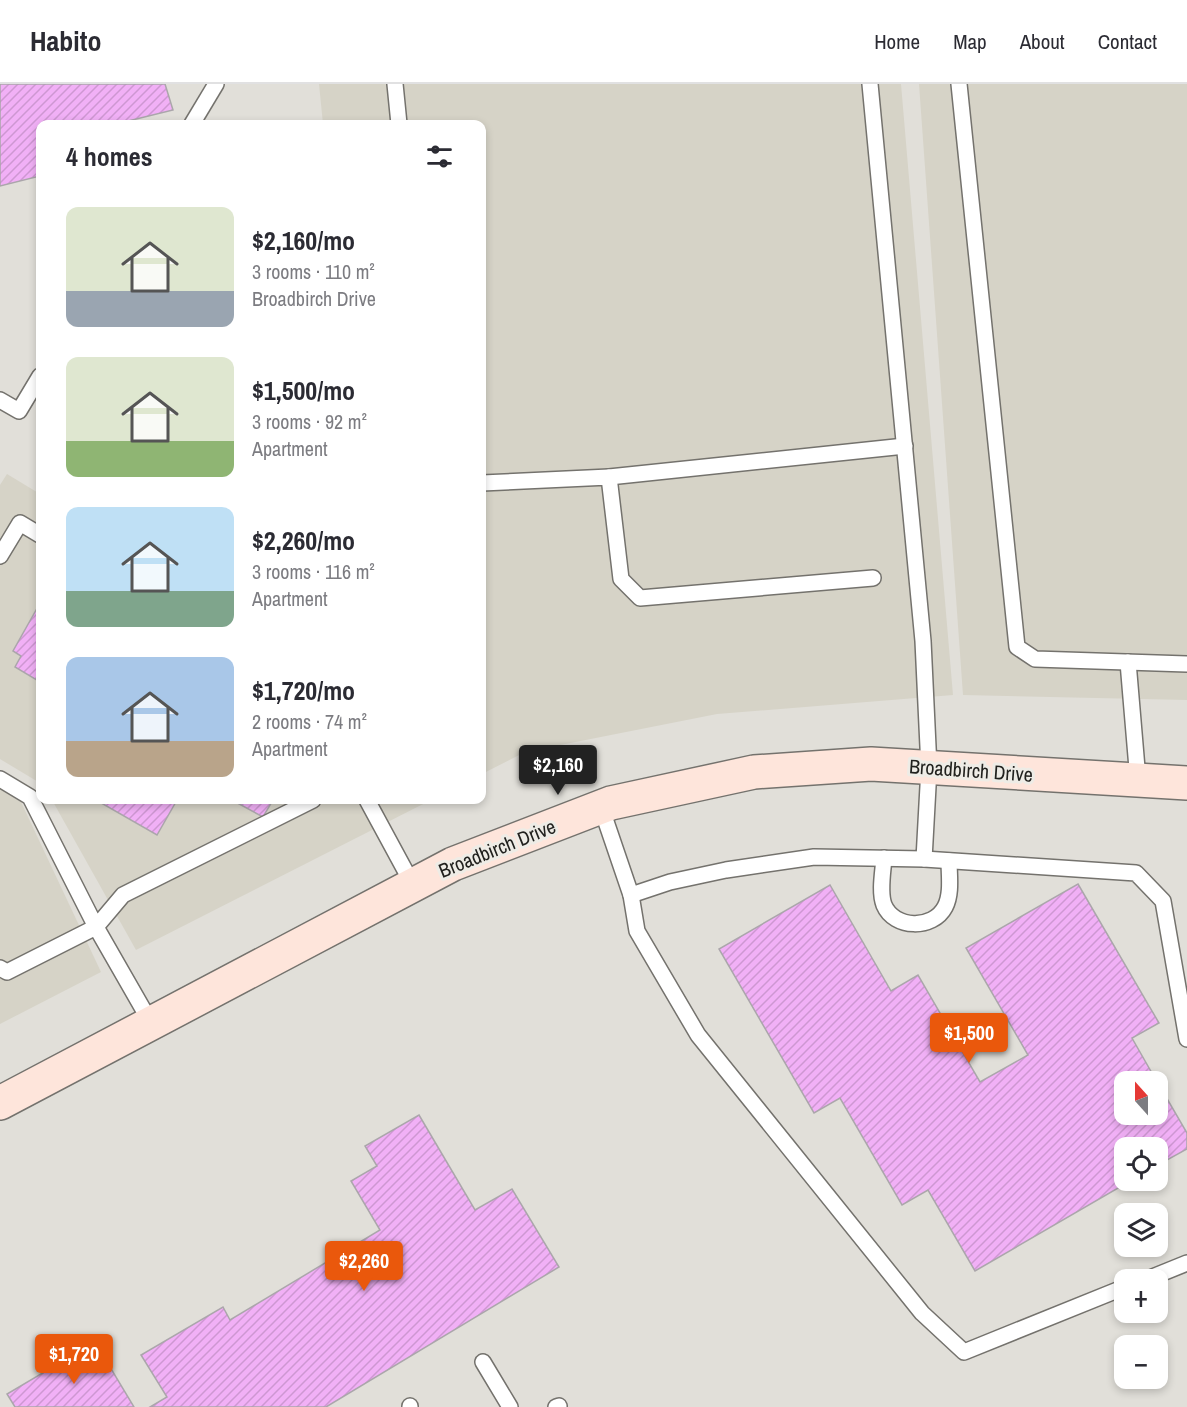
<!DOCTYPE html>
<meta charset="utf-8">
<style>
body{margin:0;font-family:"Archivo Narrow",sans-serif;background:#f2f2f3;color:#2b2b33;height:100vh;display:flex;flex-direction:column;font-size:22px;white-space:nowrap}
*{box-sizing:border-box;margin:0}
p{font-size:20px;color:#7c7c81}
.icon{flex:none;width:33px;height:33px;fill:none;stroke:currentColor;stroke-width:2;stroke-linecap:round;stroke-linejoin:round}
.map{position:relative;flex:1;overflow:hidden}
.details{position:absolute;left:36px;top:36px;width:450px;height:684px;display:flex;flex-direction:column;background:#fff;border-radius:12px;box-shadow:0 3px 9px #0003}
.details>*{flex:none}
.needle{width:39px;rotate:339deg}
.tools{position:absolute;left:1114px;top:987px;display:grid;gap:12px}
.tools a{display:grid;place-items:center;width:54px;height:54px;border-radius:12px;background:#fff;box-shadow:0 3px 9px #0003;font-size:30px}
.price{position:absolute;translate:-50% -51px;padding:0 14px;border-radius:6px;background:#ea580c;color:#fff;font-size:20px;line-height:39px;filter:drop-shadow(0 2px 3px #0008)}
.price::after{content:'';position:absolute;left:50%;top:36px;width:18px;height:14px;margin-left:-9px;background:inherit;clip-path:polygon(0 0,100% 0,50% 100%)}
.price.on{background:#222;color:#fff}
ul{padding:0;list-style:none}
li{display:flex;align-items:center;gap:18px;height:150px;padding:0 30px}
li span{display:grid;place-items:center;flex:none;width:168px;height:120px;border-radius:12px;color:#555}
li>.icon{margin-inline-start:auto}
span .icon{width:72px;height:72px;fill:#fffc;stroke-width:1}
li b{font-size:26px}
h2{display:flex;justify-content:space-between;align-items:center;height:72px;padding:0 30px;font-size:26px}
header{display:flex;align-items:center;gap:36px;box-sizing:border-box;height:84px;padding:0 30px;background:#fff;border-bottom:2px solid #e1e1e2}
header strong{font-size:28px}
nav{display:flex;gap:33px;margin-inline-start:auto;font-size:21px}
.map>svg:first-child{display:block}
.built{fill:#d6d3c7}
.building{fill:url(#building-hatch);stroke:#aba6ab;stroke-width:1.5}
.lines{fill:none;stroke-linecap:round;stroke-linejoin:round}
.lane-casing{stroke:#74726d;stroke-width:18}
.secondary-casing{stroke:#74726d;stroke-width:36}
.lane{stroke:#fff;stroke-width:15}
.secondary{stroke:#fee5db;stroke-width:33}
.labels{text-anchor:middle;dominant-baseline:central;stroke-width:6;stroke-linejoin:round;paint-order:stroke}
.street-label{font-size:20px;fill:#21211e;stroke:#eeece6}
</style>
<header>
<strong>Habito</strong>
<nav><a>Home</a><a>Map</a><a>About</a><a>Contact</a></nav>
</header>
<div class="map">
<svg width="1187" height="1323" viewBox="0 0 1187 1323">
<defs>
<pattern id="building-hatch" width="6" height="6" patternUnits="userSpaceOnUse" patternTransform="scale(1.5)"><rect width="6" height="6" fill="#f1b0f6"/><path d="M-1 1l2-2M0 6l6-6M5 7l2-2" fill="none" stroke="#ce97d2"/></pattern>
</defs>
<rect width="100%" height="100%" fill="#e1dfd9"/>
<g class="built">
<polygon points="319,0 901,0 953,611 717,630 525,668 482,690 482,40 323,40"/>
<polygon points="919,0 1187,0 1187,616 963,611"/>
<polygon points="7,390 40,410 40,699 0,675 0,401"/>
<polygon points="0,705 21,718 101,888 0,940"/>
<polygon points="52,716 431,716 136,866"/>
</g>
<g class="building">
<polygon points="0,0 165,0 173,26 116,40 40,40 40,92 0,102"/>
<polygon points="40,519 40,598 15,583 21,572 13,567"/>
<polygon points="96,716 177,716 157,751"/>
<polygon points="232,716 273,716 263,733"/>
<polygon points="1078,800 1159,939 1132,954 1157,998 1125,998 1125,1030 1158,1030 1158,999 1187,1049 1187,1065 1158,1081 1158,1064 1125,1064 1125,1096 1132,1096 975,1187 928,1106 902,1121 840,1014 814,1029 719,865 830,801 891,907 918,891 980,998 1028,971 966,864"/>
<polygon points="419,1031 475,1126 512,1105 559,1183 326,1323 150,1323 167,1313 141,1271 223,1223 230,1236 380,1146 351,1097 377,1082 365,1062"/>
<polygon points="95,1258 134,1323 15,1323 7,1310"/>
</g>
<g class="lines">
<defs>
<g id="lane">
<polyline points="395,0 399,40"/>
<polyline points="959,0 1017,563 1035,575 1187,580"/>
<polyline points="192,40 216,0"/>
<polyline points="0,316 19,327 40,292"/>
<polyline points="609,393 905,362"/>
<polyline points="482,399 609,393 621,495 640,514 873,494"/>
<polyline points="0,472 20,439 40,451"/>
<polyline points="1128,578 1138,696"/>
<polyline points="0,695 30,713 96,843 123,811 313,716"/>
<polyline points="367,716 413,801"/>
<polyline points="601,723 631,811 670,798 726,786 814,773 924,775 929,684 923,557 870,0"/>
<path d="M884,774C883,788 879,808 884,821C894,845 933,846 945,823C952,810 949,791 949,777"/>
<polyline points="924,775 1136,789 1163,817 1187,955"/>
<polyline points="631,811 637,847 698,951 922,1229 964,1268 1125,1203"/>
<polyline points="0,884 7,888 96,843 151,939"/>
<polyline points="1145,1196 1187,1179"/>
<polyline points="483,1278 510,1323"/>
<polyline points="410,1322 410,1323"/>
<polyline points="556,1323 559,1322"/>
</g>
<polyline id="secondary" points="0,1019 453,780 611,719 754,688 871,680 1187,699"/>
</defs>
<use href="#lane" class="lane-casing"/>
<use href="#secondary" class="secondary-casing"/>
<use href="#lane" class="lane"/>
<use href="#secondary" class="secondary"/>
</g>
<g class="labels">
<g class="street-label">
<text transform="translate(971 686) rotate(4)">Broadbirch Drive</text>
<text transform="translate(497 764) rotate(-22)">Broadbirch Drive</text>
</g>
</g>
</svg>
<div class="tools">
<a><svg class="needle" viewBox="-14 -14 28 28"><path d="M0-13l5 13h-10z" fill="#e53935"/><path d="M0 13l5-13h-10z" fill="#7c7c81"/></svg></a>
<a><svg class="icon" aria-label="locate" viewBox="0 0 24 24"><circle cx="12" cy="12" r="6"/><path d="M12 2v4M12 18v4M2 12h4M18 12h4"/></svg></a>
<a><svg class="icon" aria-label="layers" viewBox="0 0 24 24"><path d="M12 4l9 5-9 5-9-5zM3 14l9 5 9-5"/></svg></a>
<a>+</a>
<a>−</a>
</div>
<b class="price on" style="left:558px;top:712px">$2,160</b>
<b class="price" style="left:969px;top:980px">$1,500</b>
<b class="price" style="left:364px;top:1208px">$2,260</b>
<b class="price" style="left:74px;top:1301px">$1,720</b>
<section class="details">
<h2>4 homes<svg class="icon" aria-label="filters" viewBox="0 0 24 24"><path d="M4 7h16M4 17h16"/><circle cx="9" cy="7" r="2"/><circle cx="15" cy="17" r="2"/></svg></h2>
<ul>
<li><span style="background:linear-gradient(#dfe7d0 70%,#9aa5b1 0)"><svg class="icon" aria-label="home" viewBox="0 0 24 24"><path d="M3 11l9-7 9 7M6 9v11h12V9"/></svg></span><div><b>$2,160/mo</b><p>3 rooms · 110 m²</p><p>Broadbirch Drive</p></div></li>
<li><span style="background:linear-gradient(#dfe7d0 70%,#8fb573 0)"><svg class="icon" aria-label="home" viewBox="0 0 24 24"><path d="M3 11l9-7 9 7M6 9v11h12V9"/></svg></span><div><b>$1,500/mo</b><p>3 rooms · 92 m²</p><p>Apartment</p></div></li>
<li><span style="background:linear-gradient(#bfe0f5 70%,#7fa58c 0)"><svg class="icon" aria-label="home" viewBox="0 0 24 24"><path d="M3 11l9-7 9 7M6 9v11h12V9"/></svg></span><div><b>$2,260/mo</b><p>3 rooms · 116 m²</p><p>Apartment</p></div></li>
<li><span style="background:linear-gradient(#a9c7e8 70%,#b9a48a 0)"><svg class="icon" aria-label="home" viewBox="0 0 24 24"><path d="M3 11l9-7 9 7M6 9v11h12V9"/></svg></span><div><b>$1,720/mo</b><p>2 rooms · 74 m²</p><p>Apartment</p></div></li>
</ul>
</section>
</div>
